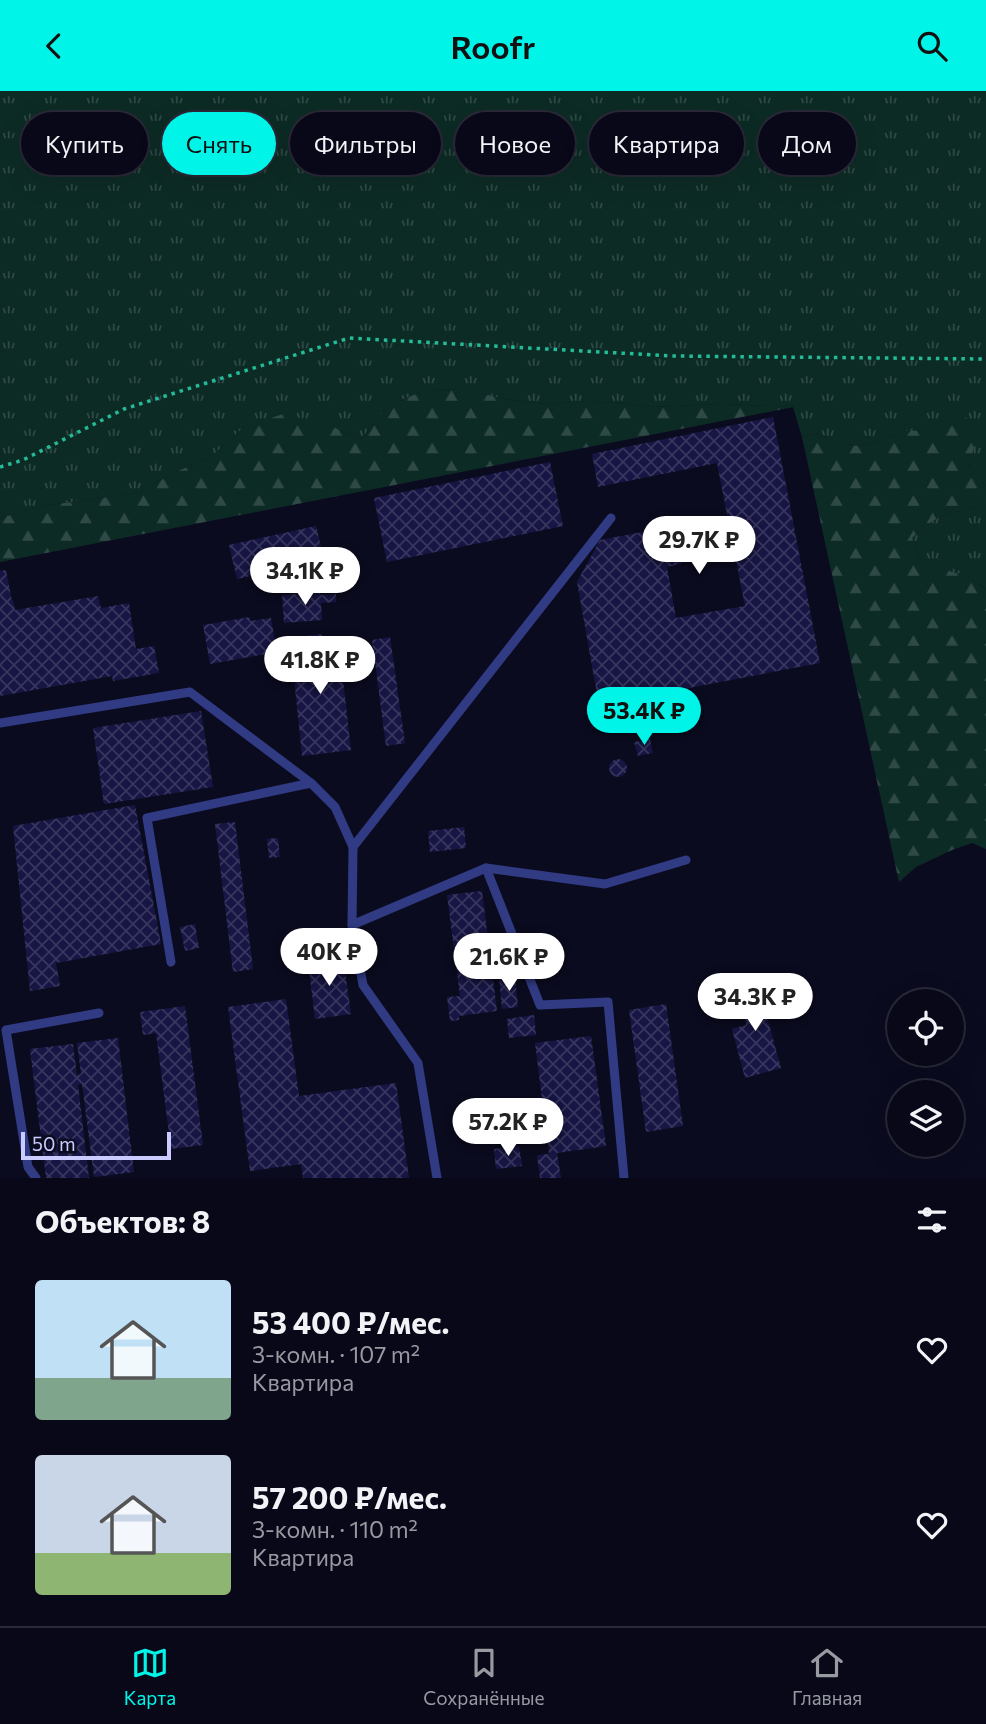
<!DOCTYPE html>
<html lang="ru">
<meta charset="utf-8">
<style>
body{margin:0;font-family:Commissioner,sans-serif;background:#161625;color:#f1f3f6;height:100vh;display:flex;flex-direction:column;font-size:26px;white-space:nowrap}
*{box-sizing:border-box;margin:0}
p{font-size:23px;color:#989aa2}
.icon{flex:none;width:38px;height:38px;fill:none;stroke:currentColor;stroke-width:2;stroke-linecap:round;stroke-linejoin:round}
.map{position:relative;height:1087px;overflow:hidden}
.details{display:flex;flex-direction:column;background:#080818;flex:1}
.details>*{flex:none}
.guide{position:absolute;left:21px;top:21px;width:945px;height:63px;display:flex;gap:14px}
.tools{position:absolute;left:887px;top:898px;display:grid;gap:14px}
.tools a{display:grid;place-items:center;width:77px;height:77px;border-radius:50%;background:#080818;box-shadow:0 7px 28px #0002,0 0 0 2px #292937;font-size:35px}
.scale{position:absolute;left:21px;bottom:18px;width:150px;box-sizing:border-box;padding-left:7px;border:4px solid #caccff;border-top:0;font-size:19px;line-height:24px;white-space:nowrap;color:#caccff;-webkit-text-stroke:5px #0b0b20;paint-order:stroke}
.price{position:absolute;translate:-50% -60px;padding:0 16px;border-radius:24px;background:#fff;color:#222;font-size:23px;line-height:46px;filter:drop-shadow(0 2px 4px #0008)}
.price::after{content:'';position:absolute;left:50%;top:42px;width:21px;height:16px;margin-left:-10px;background:inherit;clip-path:polygon(0 0,100% 0,50% 100%)}
.price.on{background:#00f5e8;color:#111}
ul{padding:0;list-style:none}
li{display:flex;align-items:center;gap:21px;height:175px;padding:0 35px}
li span{display:grid;place-items:center;flex:none;width:196px;height:140px;border-radius:7px;color:#555}
li>.icon{margin-inline-start:auto}
span .icon{width:84px;height:84px;fill:#fffc;stroke-width:1}
li b{font-size:30px}
h2{display:flex;justify-content:space-between;align-items:center;height:84px;padding:0 35px;font-size:30px}
.chip{padding:0 24px;border-radius:32px;background:#080818;box-shadow:0 7px 28px #0002,0 0 0 2px #292937;font-size:24px;line-height:63px}
.chip.on{background:#00f5e8;color:#111}
header{display:flex;justify-content:space-between;align-items:center;height:91px;padding:0 35px;background:#00f5e8;color:#111;font-size:32px;font-weight:600}
.tabs{display:flex;justify-content:space-around;align-items:center;height:98px;border-top:2px solid #292937;background:#080818;font-size:19px;color:#989aa2}
.tabs a{display:grid;justify-items:center;gap:4px}
.tabs .on{color:#00f5e8}
.map>svg:first-child{display:block}
.grass{fill:url(#grass-tufts)}
.forest{fill:url(#forest-firs)}
.building{fill:url(#building-cross-hatch)}
.lines{fill:none;stroke-linecap:round;stroke-linejoin:round}
.path{stroke:#23bb9a;stroke-width:3.5;stroke-dasharray:3.5 5;stroke-linecap:butt}
.lane{stroke:#313b84;stroke-width:9}
</style>
<header><svg class="icon" aria-label="back" viewBox="0 0 24 24"><path d="M15 5l-7 7 7 7"/></svg>Roofr<svg class="icon" aria-label="search" viewBox="0 0 24 24"><circle cx="10" cy="10" r="6"/><path d="M15 15l6 6"/></svg></header>
<div class="map">
<svg width="986" height="1087" viewBox="0 0 986 1087">
<defs>
<pattern id="grass-tufts" width="24" height="20" patternUnits="userSpaceOnUse" patternTransform="scale(1.75)"><rect width="24" height="20" fill="#0d2b25"/><path d="M3 7l-1-3M5 7V3M7 7l1-3M15 17l-1-3M17 17v-4M19 17l1-3" fill="none" stroke="#2f4946"/></pattern>
<pattern id="forest-firs" width="22" height="20" patternUnits="userSpaceOnUse" patternTransform="scale(1.75)"><rect width="22" height="20" fill="#0d2b25"/><path d="M5 1l3.5 6h-7zM16 11l3.5 6h-7z" fill="#2f4946"/></pattern>
<pattern id="building-cross-hatch" width="8" height="8" patternUnits="userSpaceOnUse" patternTransform="scale(1.75)"><rect width="8" height="8" fill="#171543"/><path d="M0 0l8 8M0 8l8-8" fill="none" stroke="#37365f"/></pattern>
</defs>
<rect width="100%" height="100%" fill="#0b0b20"/>
<g class="grass">
<polygon points="0,0 986,0 986,395 969,377 978,337 941,329 922,339 900,341 881,350 858,355 837,351 819,342 802,346 793,316 724,313 651,316 628,313 586,310 546,313 504,308 465,298 425,299 388,315 361,348 324,332 244,336 211,366 173,382 139,402 42,415 0,427"/>
<path d="M986,412V499C972,484 958,483 939,477C932,475 925,470 919,467L912,447L928,433L945,423L965,419Z"/>
</g>
<g class="forest">
<polygon points="465,298 504,308 546,313 586,310 628,313 651,316 724,313 794,316 0,471 0,427 42,415 139,402 173,382 211,366 244,336 283,323 324,332 361,348 388,315 425,299"/>
<path d="M962,323L979,337L969,376L986,395V412L965,419L945,423L928,433L912,447L919,467C925,470 932,475 939,477C958,483 972,484 986,499V758L972,752L952,759L916,776L899,791L802,346L819,342L837,351L858,355L881,350L900,341L922,339L941,329Z"/>
</g>
<g class="building">
<polygon points="773,326 820,572 599,614 577,491 600,449 674,435 681,473 667,476 676,527 745,515 717,372 598,396 592,363"/>
<polygon points="550,371 563,435 387,471 374,407"/>
<polygon points="316,435 324,468 237,488 229,454"/>
<polygon points="6,479 12,510 13,509 15,519 98,505 101,517 129,512 136,558 154,555 159,582 113,590 112,585 0,605 0,480"/>
<polygon points="320,501 320,504 336,503 336,511 321,512 322,529 284,532 282,504"/>
<polygon points="250,526 250,530 271,527 277,561 210,573 203,534"/>
<polygon points="322,543 324,556 339,554 351,659 302,665 290,547"/>
<polygon points="390,546 405,652 386,655 372,549"/>
<polygon points="201,620 213,696 104,713 93,637"/>
<polygon points="650,648 653,662 638,665 634,651"/>
<circle cx="618" cy="677" r="9"/>
<polygon points="135,714 161,853 56,872 60,895 30,900 13,735"/>
<polygon points="235,731 253,878 233,881 215,733"/>
<polygon points="464,736 466,757 430,761 428,740"/>
<polygon points="278,747 280,766 269,767 267,748"/>
<polygon points="482,800 497,920 459,925 459,929 450,930 447,906 460,905 447,804"/>
<polygon points="195,833 199,857 185,860 180,836"/>
<polygon points="343,866 351,923 315,928 308,870"/>
<polygon points="515,886 518,916 502,918 499,888"/>
<polygon points="756,886 781,977 745,987 732,938 746,934 735,892"/>
<polygon points="286,908 299,1005 396,992 409,1087 303,1087 301,1073 250,1080 228,916"/>
<polygon points="666,913 683,1035 646,1041 629,919"/>
<polygon points="185,915 203,1054 171,1058 156,942 143,944 140,921"/>
<polygon points="534,924 536,944 509,947 507,928"/>
<polygon points="591,945 606,1055 557,1062 561,1087 540,1087 537,1064 549,1063 535,952"/>
<polygon points="118,947 134,1081 94,1086 82,993 78,994 89,1087 46,1087 30,958 73,953 77,984 81,983 77,952"/>
<polygon points="519,1055 522,1075 496,1078 494,1058"/>
</g>
<g class="lines">
<polyline class="path" points="0,376 23,369 124,318 349,247 673,265 986,268"/>
<g class="lane">
<polyline points="0,632 190,601 311,692"/>
<polyline points="353,756 352,834 486,777 605,793 686,769"/>
<polyline points="486,777 540,914 608,911 624,1087"/>
<polyline points="352,834 363,894 418,972 437,1087"/>
<polyline points="171,871 147,727 311,692 335,716 353,756 611,427"/>
<polyline points="36,1087 28,1076 6,939 99,922"/>
</g>
</g>
</svg>
<div class="tools">
<a><svg class="icon" aria-label="locate" viewBox="0 0 24 24"><circle cx="12" cy="12" r="6"/><path d="M12 2v4M12 18v4M2 12h4M18 12h4"/></svg></a>
<a><svg class="icon" aria-label="layers" viewBox="0 0 24 24"><path d="M12 4l9 5-9 5-9-5zM3 14l9 5 9-5"/></svg></a>
</div>
<div class="scale">50 m</div>
<b class="price" style="left:699px;top:485px">29.7K ₽</b>
<b class="price" style="left:305px;top:516px">34.1K ₽</b>
<b class="price" style="left:320px;top:605px">41.8K ₽</b>
<b class="price on" style="left:644px;top:656px">53.4K ₽</b>
<b class="price" style="left:329px;top:897px">40K ₽</b>
<b class="price" style="left:509px;top:902px">21.6K ₽</b>
<b class="price" style="left:755px;top:942px">34.3K ₽</b>
<b class="price" style="left:508px;top:1067px">57.2K ₽</b>
<div class="guide">
<a class="chip">Купить</a>
<a class="chip on">Снять</a>
<a class="chip">Фильтры</a>
<a class="chip">Новое</a>
<a class="chip">Квартира</a>
<a class="chip">Дом</a>
</div>
</div>
<section class="details">
<h2>Объектов: 8<svg class="icon" aria-label="filters" viewBox="0 0 24 24"><path d="M4 7h16M4 17h16"/><circle cx="9" cy="7" r="2"/><circle cx="15" cy="17" r="2"/></svg></h2>
<ul>
<li><span style="background:linear-gradient(#bfe0f5 70%,#7fa58c 0)"><svg class="icon" aria-label="home" viewBox="0 0 24 24"><path d="M3 11l9-7 9 7M6 9v11h12V9"/></svg></span><div><b>53 400 ₽/мес.</b><p>3-комн. · 107 m²</p><p>Квартира</p></div><svg class="icon" aria-label="heart" viewBox="0 0 24 24"><path d="M12 20l-8-8c-3-5 5-10 8-4 3-6 11-1 8 4z"/></svg></li>
<li><span style="background:linear-gradient(#c9d6e8 70%,#8fb573 0)"><svg class="icon" aria-label="home" viewBox="0 0 24 24"><path d="M3 11l9-7 9 7M6 9v11h12V9"/></svg></span><div><b>57 200 ₽/мес.</b><p>3-комн. · 110 m²</p><p>Квартира</p></div><svg class="icon" aria-label="heart" viewBox="0 0 24 24"><path d="M12 20l-8-8c-3-5 5-10 8-4 3-6 11-1 8 4z"/></svg></li>
</ul>
</section>
<nav class="tabs">
<a class="on"><svg class="icon" aria-label="map" viewBox="0 0 24 24"><path d="M3 6l6-2 6 2 6-2v14l-6 2-6-2-6 2zM9 4v14M15 6v14"/></svg>Карта</a>
<a><svg class="icon" aria-label="saved" viewBox="0 0 24 24"><path d="M7 4h10v16l-5-4-5 4z"/></svg>Сохранённые</a>
<a><svg class="icon" aria-label="home" viewBox="0 0 24 24"><path d="M3 11l9-7 9 7M6 9v11h12V9"/></svg>Главная</a>
</nav>
